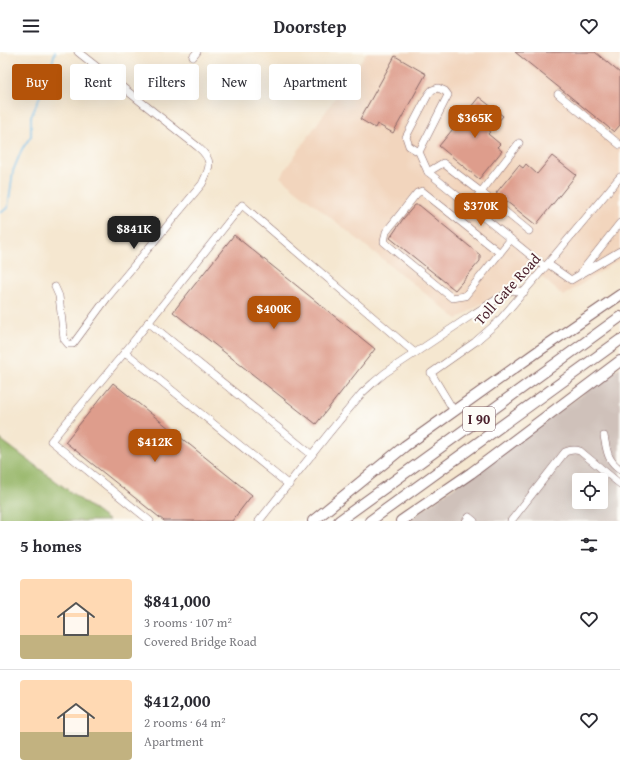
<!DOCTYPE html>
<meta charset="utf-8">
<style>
body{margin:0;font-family:"Gentium Book Plus",serif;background:#f7f7f7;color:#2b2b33;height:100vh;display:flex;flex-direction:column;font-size:15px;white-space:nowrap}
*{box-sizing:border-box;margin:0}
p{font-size:13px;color:#7c7c81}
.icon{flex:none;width:22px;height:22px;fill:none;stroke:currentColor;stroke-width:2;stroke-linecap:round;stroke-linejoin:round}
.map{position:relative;height:469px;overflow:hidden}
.details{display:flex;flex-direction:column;background:#fff;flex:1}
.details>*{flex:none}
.banner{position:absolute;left:12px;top:12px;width:400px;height:36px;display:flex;gap:8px}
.tools{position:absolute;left:572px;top:421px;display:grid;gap:8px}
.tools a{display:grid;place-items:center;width:36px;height:36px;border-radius:4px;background:#fff;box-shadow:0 4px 16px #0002;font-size:20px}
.price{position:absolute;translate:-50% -34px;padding:0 9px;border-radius:8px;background:#b45309;color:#fff;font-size:13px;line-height:26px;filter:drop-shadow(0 1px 2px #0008)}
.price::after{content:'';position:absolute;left:50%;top:24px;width:12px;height:9px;margin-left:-6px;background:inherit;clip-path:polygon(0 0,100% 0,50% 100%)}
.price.active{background:#222;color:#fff}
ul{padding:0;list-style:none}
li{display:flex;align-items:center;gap:12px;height:100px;padding:0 20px}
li+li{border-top:1px solid #e1e1e2}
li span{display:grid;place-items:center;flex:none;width:112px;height:80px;border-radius:4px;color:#555}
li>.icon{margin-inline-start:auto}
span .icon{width:48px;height:48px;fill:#fffc;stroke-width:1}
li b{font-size:17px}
h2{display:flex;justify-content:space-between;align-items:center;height:48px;padding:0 20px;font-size:17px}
.pill{padding:0 14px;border-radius:4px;background:#fff;box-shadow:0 4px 16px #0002;font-size:14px;line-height:36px}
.pill.active{background:#b45309;color:#fff}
header{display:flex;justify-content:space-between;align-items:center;height:52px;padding:0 20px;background:#fff;font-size:18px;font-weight:800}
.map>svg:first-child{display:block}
.built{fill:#f2d5bd}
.industrial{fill:#cfc1ba;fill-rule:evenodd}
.forest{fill:#98b76a;stroke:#716b4a}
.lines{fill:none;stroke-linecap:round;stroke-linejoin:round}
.stream{stroke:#75c0ee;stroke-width:1.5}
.building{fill:#de9d8c}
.minor-casing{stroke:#866565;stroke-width:8}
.highway-casing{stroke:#866565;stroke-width:12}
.minor{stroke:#fff;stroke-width:7}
.highway{stroke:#fff;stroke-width:10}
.labels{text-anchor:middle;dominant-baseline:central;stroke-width:4;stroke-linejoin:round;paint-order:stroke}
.shield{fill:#fdfcf7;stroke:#806168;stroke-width:1}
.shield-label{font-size:14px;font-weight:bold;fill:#4a1f2b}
.street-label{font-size:15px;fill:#4a1f2b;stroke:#fdfcf7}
</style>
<header><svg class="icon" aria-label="menu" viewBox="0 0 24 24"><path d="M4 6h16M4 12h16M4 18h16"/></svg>Doorstep<svg class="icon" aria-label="heart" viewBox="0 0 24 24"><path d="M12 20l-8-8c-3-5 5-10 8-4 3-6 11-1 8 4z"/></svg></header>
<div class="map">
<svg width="620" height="469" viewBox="0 0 620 469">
<rect width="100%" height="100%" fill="#fdfcf7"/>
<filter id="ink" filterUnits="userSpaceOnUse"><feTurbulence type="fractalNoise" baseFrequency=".025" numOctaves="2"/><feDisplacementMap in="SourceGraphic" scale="8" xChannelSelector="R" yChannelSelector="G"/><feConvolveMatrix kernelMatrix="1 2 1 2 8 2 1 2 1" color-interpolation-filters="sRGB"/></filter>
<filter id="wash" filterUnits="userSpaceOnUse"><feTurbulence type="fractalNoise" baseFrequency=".012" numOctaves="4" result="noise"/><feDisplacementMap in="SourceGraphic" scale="16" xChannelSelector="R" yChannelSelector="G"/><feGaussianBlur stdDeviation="0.9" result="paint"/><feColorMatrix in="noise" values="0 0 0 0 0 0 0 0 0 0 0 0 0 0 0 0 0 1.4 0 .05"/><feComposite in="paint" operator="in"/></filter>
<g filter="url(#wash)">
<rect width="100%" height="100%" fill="#f5e7d0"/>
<polygon class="built" points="367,0 620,0 620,207 563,244 535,219 457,267 280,125"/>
<path class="industrial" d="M620,315V469H407ZM579,428H601V450H579Z"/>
<polygon class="forest" points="0,387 109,469 0,469"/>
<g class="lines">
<polyline class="stream" points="0,160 8,156 13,119 22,97 31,84 31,65 49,23 55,0"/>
</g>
<g id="blocks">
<g class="building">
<polygon points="515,0 595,0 620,21 620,73 614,80"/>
<polygon points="395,4 426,22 393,81 377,72 375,76 360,67"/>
<polygon points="479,45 503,64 488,82 500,92 497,95 502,99 479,127 439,94"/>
<polygon points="552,104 576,123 536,173 496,141 519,113 523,116 526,112 537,122"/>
<polygon points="415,153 419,153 480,203 480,209 455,238 390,186 403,167"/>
<polygon points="234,183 375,297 316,372 173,260"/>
<polygon points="113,331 252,443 232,469 164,469 65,390"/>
</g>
</g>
</g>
<g filter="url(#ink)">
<use href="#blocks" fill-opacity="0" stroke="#866565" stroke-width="1"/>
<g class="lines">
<defs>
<g id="minor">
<polyline points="193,5 197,0"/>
<polyline points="558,42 620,93"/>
<polyline points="419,100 448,43 445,39 438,36 432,38 428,43 406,85 409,94 419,100 428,120 545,215"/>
<polyline points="428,120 443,111 481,140 519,91"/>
<polyline points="470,154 481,140 529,179"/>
<polyline points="500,201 422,139 417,141 386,180 384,190 452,246 465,244 511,187"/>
<polyline points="548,212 571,228 620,199"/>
<polyline points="582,219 620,171"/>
<path d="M55,235L59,244L64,287L68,292H73L107,246L202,132C210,115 214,109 198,95L78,0"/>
<polyline points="148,270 312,403"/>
<polyline points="125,300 242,153 415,301"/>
<polyline points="454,359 431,321 475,290 498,270 545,215 620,125"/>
<path d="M604,384C607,399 607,408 620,417"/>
<polyline points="150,469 51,389 125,300 289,433"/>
<polyline points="259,469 329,381 362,341 373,331 385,321 475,261 512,238 524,240"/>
<polyline points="466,469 469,465 474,469"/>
<path d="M511,469L565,400C570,398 574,397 580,399L620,432"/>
</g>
<g id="highway">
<polyline points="313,469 405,394 537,300 620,243"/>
<polyline points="339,469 620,265"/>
<polyline points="370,469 620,288"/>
<polyline points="401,469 471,421 620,309"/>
</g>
</defs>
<use href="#minor" class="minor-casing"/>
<use href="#highway" class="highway-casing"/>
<use href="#minor" class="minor"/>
<use href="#highway" class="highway"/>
</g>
</g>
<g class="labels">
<rect class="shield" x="463" y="355" width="32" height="24" rx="3"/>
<g class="shield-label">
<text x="479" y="367">I 90</text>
</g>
<g class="street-label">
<text transform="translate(507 237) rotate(-48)">Toll Gate Road</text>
</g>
</g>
</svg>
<div class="tools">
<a><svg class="icon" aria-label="locate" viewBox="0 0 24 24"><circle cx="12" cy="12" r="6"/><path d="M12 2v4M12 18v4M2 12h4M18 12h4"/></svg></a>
</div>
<b class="price" style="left:475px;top:87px">$365K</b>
<b class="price" style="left:481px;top:175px">$370K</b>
<b class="price active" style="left:134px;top:198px">$841K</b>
<b class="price" style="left:274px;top:278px">$400K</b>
<b class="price" style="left:155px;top:411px">$412K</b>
<div class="banner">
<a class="pill active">Buy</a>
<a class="pill">Rent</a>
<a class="pill">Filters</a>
<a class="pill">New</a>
<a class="pill">Apartment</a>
</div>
</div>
<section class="details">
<h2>5 homes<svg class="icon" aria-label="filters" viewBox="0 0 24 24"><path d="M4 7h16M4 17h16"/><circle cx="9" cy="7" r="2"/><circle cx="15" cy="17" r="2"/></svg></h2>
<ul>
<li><span style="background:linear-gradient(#ffd9b3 70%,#c2b280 0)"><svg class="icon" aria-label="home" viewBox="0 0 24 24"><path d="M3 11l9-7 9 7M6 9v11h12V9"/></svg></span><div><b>$841,000</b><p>3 rooms · 107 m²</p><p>Covered Bridge Road</p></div><svg class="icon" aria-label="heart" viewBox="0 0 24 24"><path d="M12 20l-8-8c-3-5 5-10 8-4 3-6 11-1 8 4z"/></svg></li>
<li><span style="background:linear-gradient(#ffd9b3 65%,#c2b280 0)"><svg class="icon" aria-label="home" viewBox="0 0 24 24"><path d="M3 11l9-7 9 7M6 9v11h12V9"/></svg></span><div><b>$412,000</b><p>2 rooms · 64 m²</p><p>Apartment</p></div><svg class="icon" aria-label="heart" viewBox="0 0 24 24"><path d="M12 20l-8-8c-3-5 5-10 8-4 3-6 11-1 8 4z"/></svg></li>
</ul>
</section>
